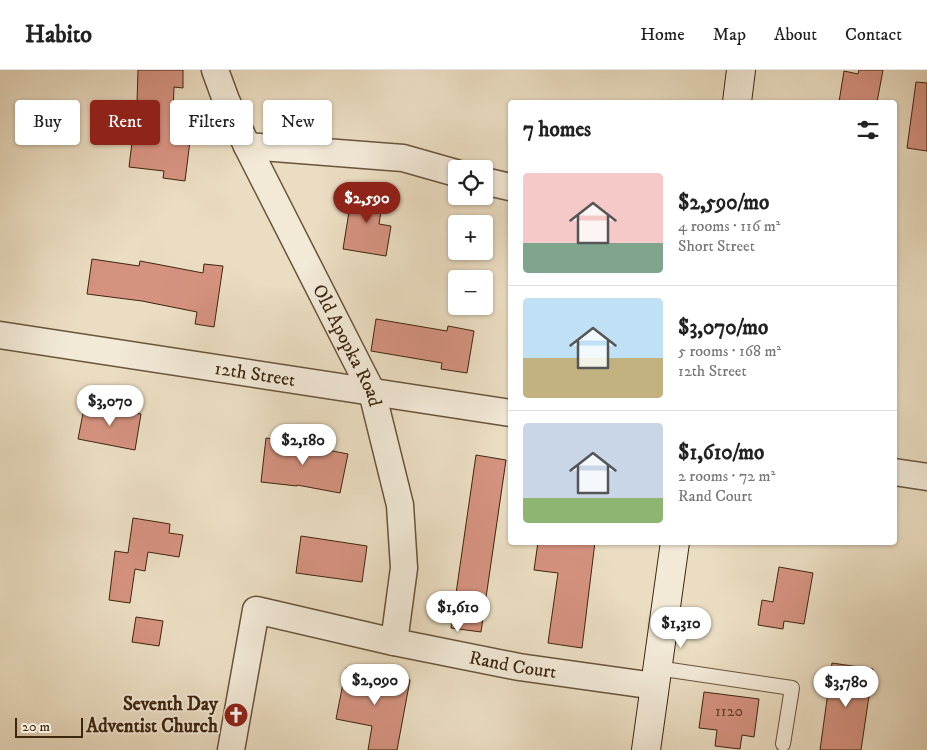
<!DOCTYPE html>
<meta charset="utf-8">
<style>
body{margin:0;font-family:"IM FELL DW Pica",serif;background:#f2f2f2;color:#222;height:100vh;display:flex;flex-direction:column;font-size:19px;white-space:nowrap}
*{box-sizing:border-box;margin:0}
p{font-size:16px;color:#767676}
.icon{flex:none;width:28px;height:28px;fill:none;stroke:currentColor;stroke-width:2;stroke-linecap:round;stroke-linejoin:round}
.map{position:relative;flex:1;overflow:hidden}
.panel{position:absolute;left:508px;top:30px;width:389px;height:445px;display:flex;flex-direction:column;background:#fff;border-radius:5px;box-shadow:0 1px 4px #0004}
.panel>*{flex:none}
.top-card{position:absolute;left:15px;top:30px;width:418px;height:45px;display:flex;gap:10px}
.fabs{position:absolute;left:448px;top:90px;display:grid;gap:10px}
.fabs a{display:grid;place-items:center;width:45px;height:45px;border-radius:5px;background:#fff;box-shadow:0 1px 4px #0004;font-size:25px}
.scale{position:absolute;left:15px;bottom:12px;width:68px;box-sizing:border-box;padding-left:5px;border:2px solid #3d260e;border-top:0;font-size:14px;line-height:18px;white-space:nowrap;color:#3d260e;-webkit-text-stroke:4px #f2e9d7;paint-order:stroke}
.price{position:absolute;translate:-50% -42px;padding:0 11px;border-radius:18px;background:#fff;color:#222;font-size:16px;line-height:32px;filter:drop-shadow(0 1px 2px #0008)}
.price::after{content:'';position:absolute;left:50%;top:30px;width:15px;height:11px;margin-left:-8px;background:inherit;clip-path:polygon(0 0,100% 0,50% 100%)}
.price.on{background:#8f2418;color:#fff}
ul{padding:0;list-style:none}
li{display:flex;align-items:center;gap:15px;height:125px;padding:0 15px}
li+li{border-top:1px solid #e0e0e0}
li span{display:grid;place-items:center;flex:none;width:140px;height:100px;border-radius:5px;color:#555}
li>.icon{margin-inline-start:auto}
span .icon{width:60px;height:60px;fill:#fffc;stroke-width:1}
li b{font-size:21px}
h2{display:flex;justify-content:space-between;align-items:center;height:60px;padding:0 15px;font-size:21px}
.pill{padding:0 18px;border-radius:5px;background:#fff;box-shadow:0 1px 4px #0004;font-size:18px;line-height:45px}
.pill.on{background:#8f2418;color:#fff}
header{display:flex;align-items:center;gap:30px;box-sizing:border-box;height:70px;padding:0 25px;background:#fff;border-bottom:1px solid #e0e0e0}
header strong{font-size:24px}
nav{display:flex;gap:28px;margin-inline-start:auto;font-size:18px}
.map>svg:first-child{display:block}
.building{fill:#d59280;stroke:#3d260e}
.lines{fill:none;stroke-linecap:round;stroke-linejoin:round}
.lane-casing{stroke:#68543b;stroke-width:16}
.street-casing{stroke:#68543b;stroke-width:29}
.secondary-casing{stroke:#3d260e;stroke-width:30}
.lane{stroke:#f2e9d7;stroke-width:14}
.street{stroke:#f2e9d7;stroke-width:26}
.secondary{stroke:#f2e9d7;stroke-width:28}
.labels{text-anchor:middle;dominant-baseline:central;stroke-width:4;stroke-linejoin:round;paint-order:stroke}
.number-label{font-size:16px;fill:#63412a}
.street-label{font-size:19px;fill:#3d260e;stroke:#f2e9d7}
.poi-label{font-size:19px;font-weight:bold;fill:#3d260e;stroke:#f2e9d7;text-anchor:end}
</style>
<header>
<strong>Habito</strong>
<nav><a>Home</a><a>Map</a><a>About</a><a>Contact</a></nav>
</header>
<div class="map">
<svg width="927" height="680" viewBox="0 0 927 680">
<rect width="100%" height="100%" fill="#ebddc2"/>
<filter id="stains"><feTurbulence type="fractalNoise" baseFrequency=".004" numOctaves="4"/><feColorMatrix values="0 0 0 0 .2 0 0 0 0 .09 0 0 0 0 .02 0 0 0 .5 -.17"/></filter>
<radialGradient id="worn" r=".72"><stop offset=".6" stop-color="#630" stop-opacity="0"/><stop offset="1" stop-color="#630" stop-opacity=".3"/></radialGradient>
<g class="building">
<polygon points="138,0 183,0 183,18 174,17 172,69 190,71 185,111 163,108 164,101 129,97 133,64 136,65"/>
<polygon points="859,0 883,0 877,32 839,32 844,1 858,4"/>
<polygon points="916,12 927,13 927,81 907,78"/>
<polygon points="353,117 384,122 379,154 391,156 386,186 343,179"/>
<polygon points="92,189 139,196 140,191 203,203 204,194 223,196 214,257 195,254 197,242 142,231 87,224"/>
<polygon points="376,249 447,261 448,256 474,261 467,303 441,299 442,293 371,281"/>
<polygon points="85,333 141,344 135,380 78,369"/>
<polygon points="266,368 303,373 302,375 348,384 340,423 297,415 297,416 261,412"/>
<polygon points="476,385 506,390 481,562 451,558"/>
<polygon points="133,448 170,454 169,463 183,465 179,487 148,482 145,501 135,499 130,533 109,530 115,481 128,483"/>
<polygon points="301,466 367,476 362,512 296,503"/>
<polygon points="538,472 595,472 582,578 548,573 558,503 534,500"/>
<polygon points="779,497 813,503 804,554 784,551 783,559 758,555 762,530 773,532"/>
<polygon points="136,547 163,551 159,576 132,572"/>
<polygon points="832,593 873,599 861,680 820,680"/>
<polygon points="346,598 410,610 397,680 368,680 372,656 336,649"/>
<polygon points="704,622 759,629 754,667 742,665 740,679 715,676 717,660 699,658"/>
</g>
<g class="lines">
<defs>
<polyline id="lane" points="657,598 792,618 783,674"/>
<g id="street">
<path id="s1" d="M215,0L226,30L247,76L372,322L400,435L404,498L394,572"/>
<polyline points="247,76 403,88 456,103"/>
<polyline points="484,111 510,117"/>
<path id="s2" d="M0,265L510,343"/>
<polyline points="894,402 927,407"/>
<path id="s3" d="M231,680L256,540L394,572L519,597L655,616"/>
</g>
<g id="secondary">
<polyline points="737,32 741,0"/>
<polyline points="646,680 675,472"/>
</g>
</defs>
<use href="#lane" class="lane-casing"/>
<use href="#street" class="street-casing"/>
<use href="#secondary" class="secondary-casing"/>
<use href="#lane" class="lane"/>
<use href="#street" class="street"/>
<use href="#secondary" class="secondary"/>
</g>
<defs>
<symbol id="church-disc" viewBox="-11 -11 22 22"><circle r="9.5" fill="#8f2418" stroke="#f2e9d7"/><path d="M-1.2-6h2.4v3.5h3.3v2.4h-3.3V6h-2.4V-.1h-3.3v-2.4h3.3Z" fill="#fff"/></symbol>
</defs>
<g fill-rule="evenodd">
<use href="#church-disc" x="222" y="631" width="28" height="28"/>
</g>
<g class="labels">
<g class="number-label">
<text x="729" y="641">1120</text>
</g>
<g class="street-label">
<text stroke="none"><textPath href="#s1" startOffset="306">Old Apopka Road</textPath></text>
<text stroke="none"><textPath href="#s2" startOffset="258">12th Street</textPath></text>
<text stroke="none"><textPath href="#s3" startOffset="405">Rand Court</textPath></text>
</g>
<g class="poi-label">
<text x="218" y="634">Seventh Day<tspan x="218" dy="22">Adventist Church</tspan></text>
</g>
</g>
<rect width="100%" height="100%" filter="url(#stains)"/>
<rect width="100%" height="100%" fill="url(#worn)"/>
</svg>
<div class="fabs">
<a><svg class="icon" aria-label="locate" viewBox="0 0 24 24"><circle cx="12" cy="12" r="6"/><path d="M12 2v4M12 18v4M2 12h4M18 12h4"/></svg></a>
<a>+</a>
<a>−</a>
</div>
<div class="scale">20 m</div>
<b class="price on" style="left:367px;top:154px">$2,590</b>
<b class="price" style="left:110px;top:357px">$3,070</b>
<b class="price" style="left:303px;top:396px">$2,180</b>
<b class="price" style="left:458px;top:563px">$1,610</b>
<b class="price" style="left:681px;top:579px">$1,310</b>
<b class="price" style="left:375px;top:636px">$2,090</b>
<b class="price" style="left:846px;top:638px">$3,780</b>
<div class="top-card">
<a class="pill">Buy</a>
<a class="pill on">Rent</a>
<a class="pill">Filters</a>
<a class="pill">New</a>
</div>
<section class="panel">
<h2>7 homes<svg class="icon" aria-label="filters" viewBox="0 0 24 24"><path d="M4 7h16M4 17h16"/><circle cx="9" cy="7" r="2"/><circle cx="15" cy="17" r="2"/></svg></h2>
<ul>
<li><span style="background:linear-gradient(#f6c9c9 70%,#7fa58c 0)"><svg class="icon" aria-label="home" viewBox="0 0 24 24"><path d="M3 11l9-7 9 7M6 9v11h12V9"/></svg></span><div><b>$2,590/mo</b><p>4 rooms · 116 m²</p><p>Short Street</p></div></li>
<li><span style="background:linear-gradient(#bfe0f5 60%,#c2b280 0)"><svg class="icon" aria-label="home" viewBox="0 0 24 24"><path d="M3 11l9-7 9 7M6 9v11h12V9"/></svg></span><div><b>$3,070/mo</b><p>5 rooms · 168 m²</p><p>12th Street</p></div></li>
<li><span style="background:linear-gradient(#c9d6e8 75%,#8fb573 0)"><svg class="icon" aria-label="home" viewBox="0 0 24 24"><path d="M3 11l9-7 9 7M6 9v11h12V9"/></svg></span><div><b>$1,610/mo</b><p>2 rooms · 72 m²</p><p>Rand Court</p></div></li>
</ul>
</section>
</div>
